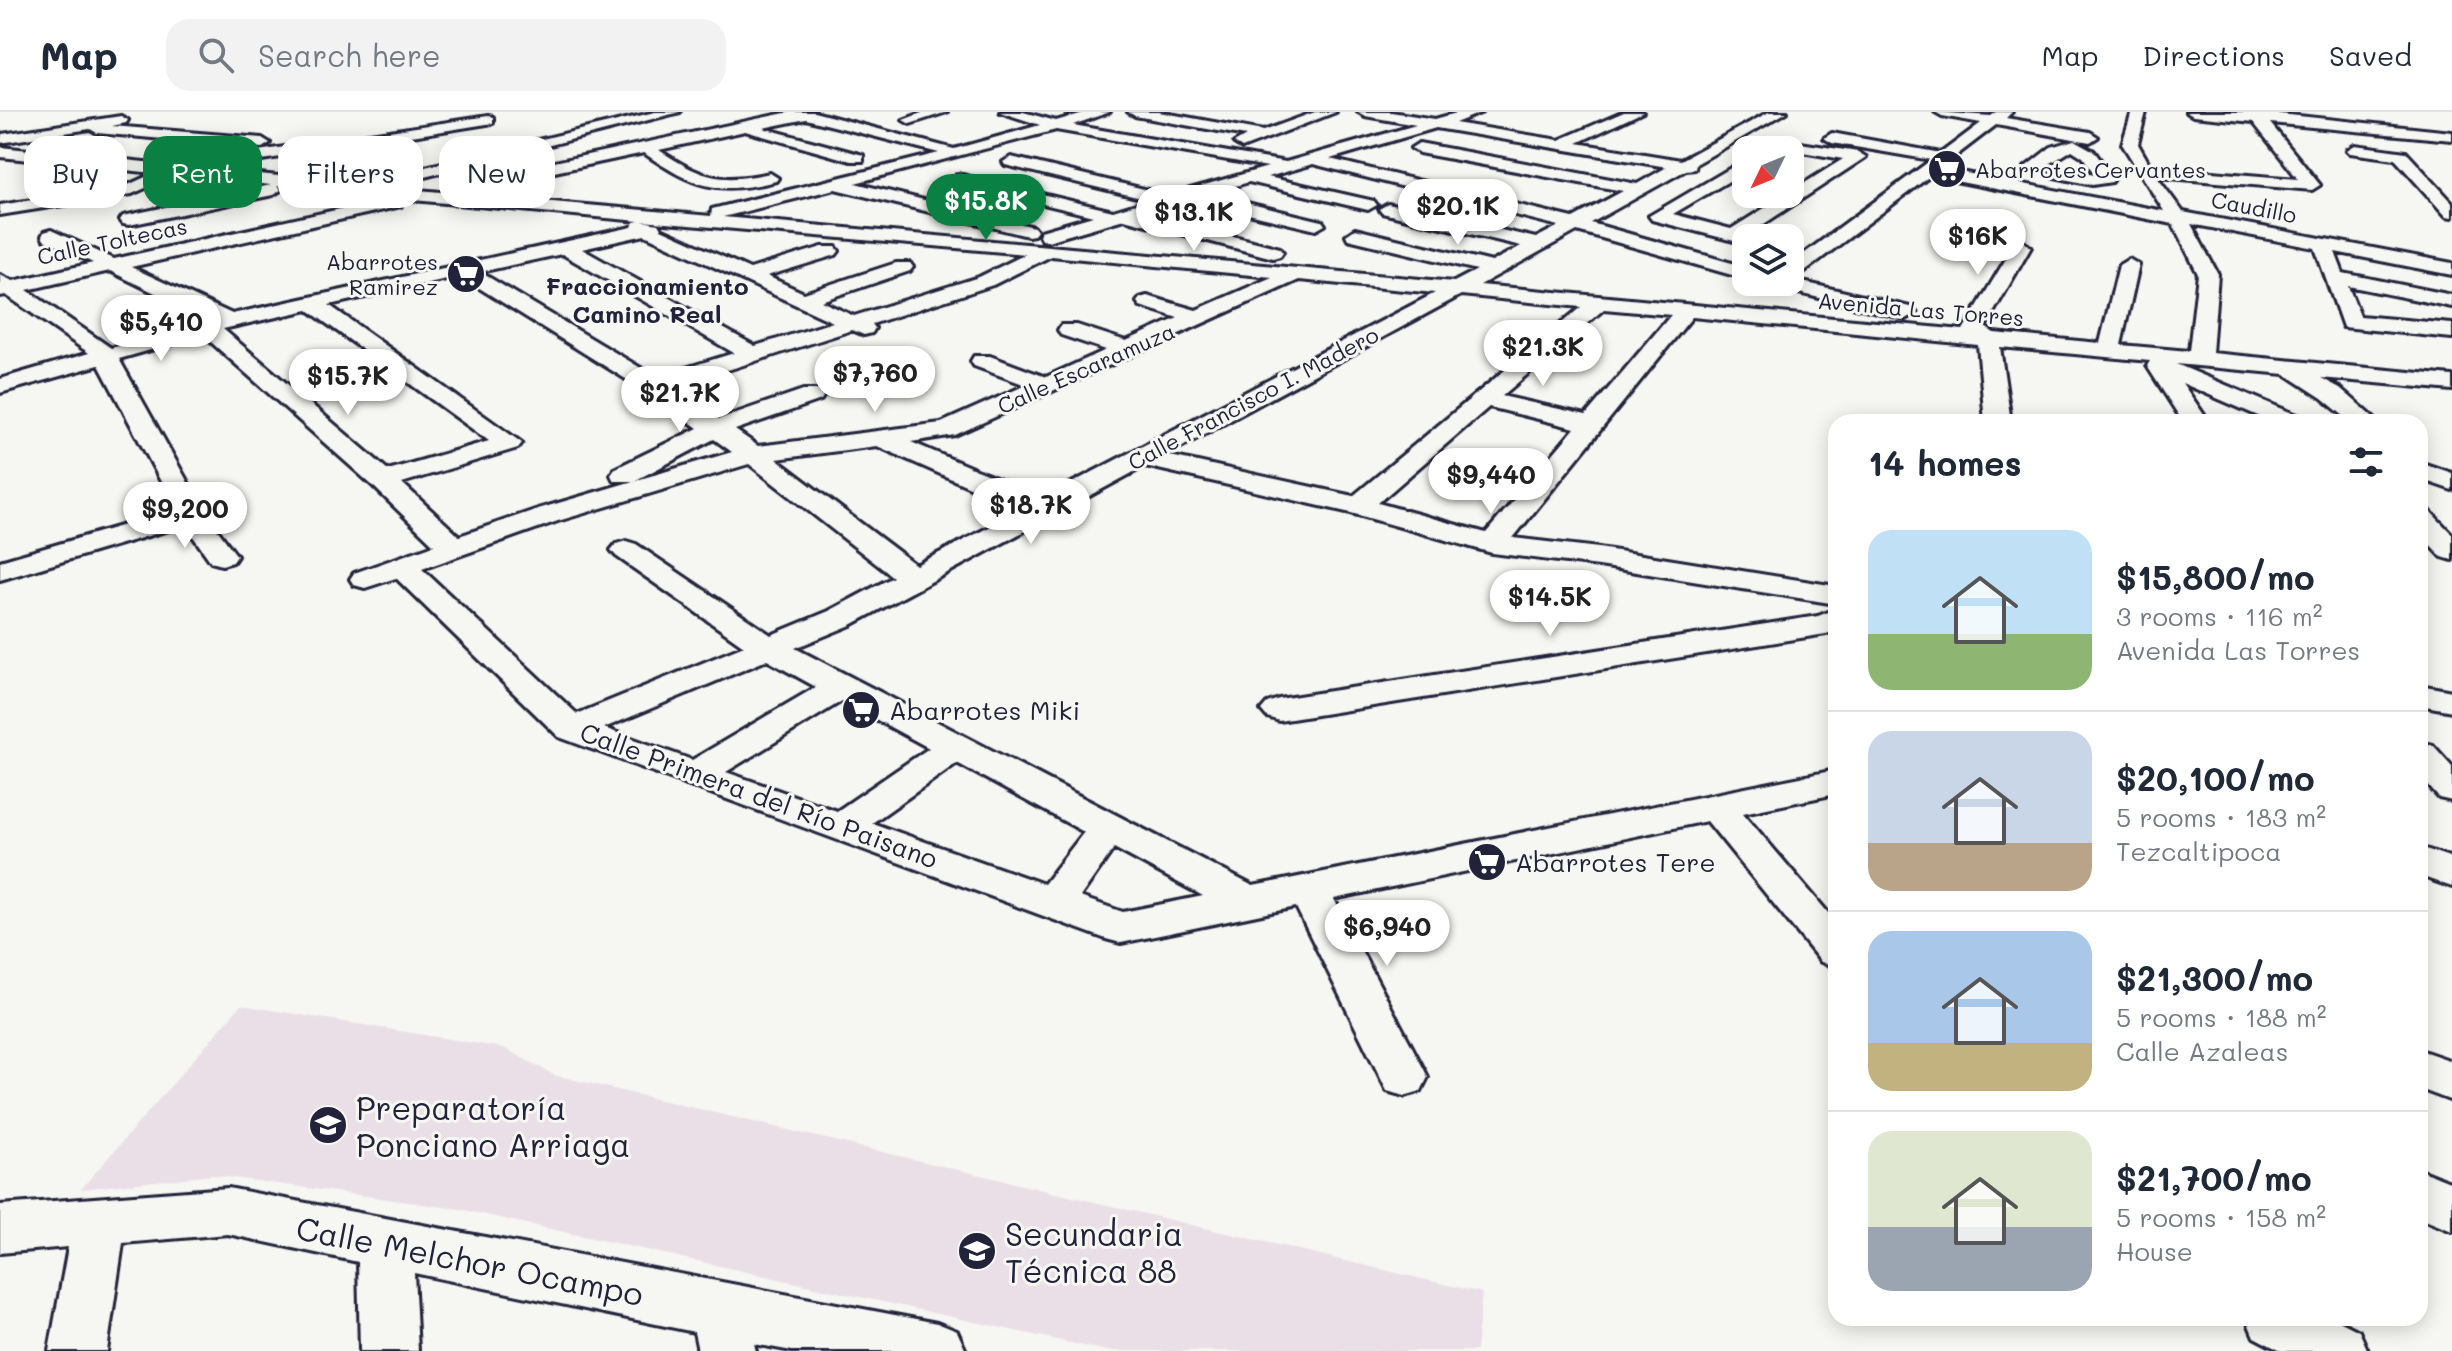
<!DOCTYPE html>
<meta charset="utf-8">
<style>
body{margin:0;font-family:Mali,sans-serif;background:#f2f2f3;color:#1f2937;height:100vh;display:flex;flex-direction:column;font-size:30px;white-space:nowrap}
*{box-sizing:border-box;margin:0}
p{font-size:26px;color:#747a83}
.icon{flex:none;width:44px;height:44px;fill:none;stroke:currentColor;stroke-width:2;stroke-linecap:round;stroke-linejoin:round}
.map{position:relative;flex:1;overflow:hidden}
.sheet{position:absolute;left:1828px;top:302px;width:600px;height:912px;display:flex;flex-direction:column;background:#fff;border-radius:24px;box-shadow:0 4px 20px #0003}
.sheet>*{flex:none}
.top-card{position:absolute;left:24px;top:24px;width:760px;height:72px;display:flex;gap:16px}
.needle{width:52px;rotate:227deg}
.fabs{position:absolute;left:1732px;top:24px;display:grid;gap:16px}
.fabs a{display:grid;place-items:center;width:72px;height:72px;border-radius:16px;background:#fff;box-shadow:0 4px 20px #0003;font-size:40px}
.price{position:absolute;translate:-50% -68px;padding:0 18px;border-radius:28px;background:#fff;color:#222;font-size:26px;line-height:52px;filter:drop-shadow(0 2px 4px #0008)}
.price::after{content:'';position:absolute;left:50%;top:48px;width:24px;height:18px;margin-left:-12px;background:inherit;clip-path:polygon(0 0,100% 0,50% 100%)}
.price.active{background:#0b8043;color:#fff}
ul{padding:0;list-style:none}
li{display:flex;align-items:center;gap:24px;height:200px;padding:0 40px}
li+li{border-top:2px solid #e0e1e3}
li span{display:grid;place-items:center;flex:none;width:224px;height:160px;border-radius:24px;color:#555}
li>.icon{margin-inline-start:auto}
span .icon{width:96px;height:96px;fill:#fffc;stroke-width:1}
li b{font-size:34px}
h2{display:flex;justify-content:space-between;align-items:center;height:96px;padding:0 40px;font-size:34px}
.chip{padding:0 28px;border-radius:24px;background:#fff;box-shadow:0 4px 20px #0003;font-size:28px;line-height:72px}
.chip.active{background:#0b8043;color:#fff}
header{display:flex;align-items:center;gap:48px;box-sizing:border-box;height:112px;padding:0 40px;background:#fff;border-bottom:2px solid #e0e1e3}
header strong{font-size:38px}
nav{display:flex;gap:44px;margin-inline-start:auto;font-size:28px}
.search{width:560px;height:72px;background:#f2f2f3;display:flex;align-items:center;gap:20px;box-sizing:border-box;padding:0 28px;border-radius:24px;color:#747a83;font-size:30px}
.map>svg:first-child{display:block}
.built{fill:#ebdfe7}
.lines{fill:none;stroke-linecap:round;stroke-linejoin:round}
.minor-casing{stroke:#22223b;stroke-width:6}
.minor{fill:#f6f6f2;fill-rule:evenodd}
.labels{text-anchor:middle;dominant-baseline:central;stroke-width:6;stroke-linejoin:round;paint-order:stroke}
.far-poi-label{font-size:22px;fill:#22223b;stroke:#f6f6f2;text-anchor:start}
.far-street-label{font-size:22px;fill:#22223b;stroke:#f6f6f2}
.far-neighbourhood-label{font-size:24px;font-weight:bold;fill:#22223b;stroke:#f6f6f2}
.poi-label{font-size:26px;fill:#22223b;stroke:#f6f6f2;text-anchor:start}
.street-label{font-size:26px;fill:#22223b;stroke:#f6f6f2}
.near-poi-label{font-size:32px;fill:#22223b;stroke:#f6f6f2;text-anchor:start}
.near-street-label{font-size:32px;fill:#22223b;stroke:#f6f6f2}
</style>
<header>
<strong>Map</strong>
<div class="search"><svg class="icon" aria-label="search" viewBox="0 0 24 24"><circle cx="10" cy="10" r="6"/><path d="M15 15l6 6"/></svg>Search here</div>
<nav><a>Map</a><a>Directions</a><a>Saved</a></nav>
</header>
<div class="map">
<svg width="2452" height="1239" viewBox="0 0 2452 1239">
<rect width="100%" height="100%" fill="#f6f6f2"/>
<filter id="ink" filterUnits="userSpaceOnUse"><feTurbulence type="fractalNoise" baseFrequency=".0125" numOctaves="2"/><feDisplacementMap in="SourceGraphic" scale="16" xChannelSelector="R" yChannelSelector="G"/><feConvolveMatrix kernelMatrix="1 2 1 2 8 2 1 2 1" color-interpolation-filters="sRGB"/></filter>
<g filter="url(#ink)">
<polygon class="built" points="241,893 504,936 554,963 1482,1181 1476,1239 1107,1239 459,1097 212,1063 81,1077"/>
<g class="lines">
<defs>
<g id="minor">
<path d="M655,0H680L385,75L711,104L712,97L939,41L806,7L763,16L863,43V49H851L745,19L659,38C702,66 719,72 770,61L778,66L776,69C717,84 693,75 644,41L456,81L448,76L456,71L790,0H814L954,37L1040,13L1000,0H1023L1056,9L1087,0H1110L1073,13L1286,50L1416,13L1365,4L1358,0H1391L1435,7L1460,0H1483L1455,11L1559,28L1624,0H1643L1577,31L1681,48L1769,0H1787L1696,52L1695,57L1686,58L1591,111L1746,155V167L1577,119L1480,173L1963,218L2013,135L2022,129L2031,135L1985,215L1994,221L2100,231L2119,153L2129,147L2139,153L2121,233L2189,239L2198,162L2173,112L1930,64L1797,165L1790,167V152L1931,48L1832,31L1824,26L1832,21L1941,41L1981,11L1942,4L1935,0L1991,4L1996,0H2012L2006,6L2090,20L2098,25L2090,30L1996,13L1940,56L2164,99L2122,32L2132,0H2146L2138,32L2151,55L2298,67L2253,10L2193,4L2186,0H2260L2452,20V28L2270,11L2320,73L2312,78L2157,65L2183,100L2452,151V163L2335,140L2343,161L2452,183V195L2348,174L2360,204L2452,212V226L2343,215L2315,136L2191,112L2218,162L2212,241L2452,264V278L2321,266L2340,276L2379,310H2351L2322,286L2285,262L2176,252L2302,305L2306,310H2272L2182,271L2209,310H2183L2147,254L2150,249L2000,235L2011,310H1985L1978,233L1692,205L1513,426L1599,436L1836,474V492L1599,454L1492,441L1351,401L1145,354L851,513L795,536L1253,774L1836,658V682L1743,701L1836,810V855L1821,850L1707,709L1334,787L1428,965L1421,979L1404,984L1387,979L1296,795L1121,831L1106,827L559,625L396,466L365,476L354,473L350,467L354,461L434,433L373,374L203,223L119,247L205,401L237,444L233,450L222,453L211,450L185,413L0,468V449L176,398L99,253L0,281V267L89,241L6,183L0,184V163L13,169L93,151L44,128L42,124L44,120L51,118L114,147L390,86L277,74L281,78L273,83L129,113L123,112L120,108L123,104L271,73L175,63L132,82L0,103V93L128,73L154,61L0,45V35L375,74V67ZM1436,16L1667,55L1637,72L1419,31L1411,36L1419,41L1623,79L1573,106L1330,47ZM1056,18L1268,55L1169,83L1011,45L1003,50L1005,53L1149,88L1113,99L958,62L950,67L952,70L1093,104L1041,119L1039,123L1041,127L1048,129L1124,107L1273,146L1280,144L1283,140L1280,136L1143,101L1189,88L1316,118L1325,113L1322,109L1209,82L1249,70L1368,98L1377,93L1374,89L1268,65L1313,52L1559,114L1536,126L1388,92L1379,97L1382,101L1521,134L1492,150L1355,117L1346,123L1348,127L1477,158L1454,170L723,105L835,77L1028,124L1034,123L1037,119L1034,115L855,71ZM402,87L639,109L634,110L632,115L232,202L131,155L401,94ZM642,109L1026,142L979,165L854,204L821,189L910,159L913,155L910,151H896L804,181L767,164L836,143L839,139L836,135H822L750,157L661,117L658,112ZM645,123L833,210L755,234L582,137ZM562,142L734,241L656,265L480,160ZM1051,144L1272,165L1196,198L1147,184L1140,186L1137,190L1140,194L1178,206L1126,229L1077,213H1061L1058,218L1061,223L1106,238L1046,265L990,244H974L971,249L974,254L1026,273L941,311L758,334L735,318L821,288L824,283L821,278H803L719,307L672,276L852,218L864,223L872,221L875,216L872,212L993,173ZM110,159L210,208L111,236L27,178ZM460,164L645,279L698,316L614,357L611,363L614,369H634L714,327L732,340L538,397L459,424L402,371L518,336L522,331L329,193ZM1299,168L1435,181L1043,386L911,330L955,323ZM1461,183L1581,195L1353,384L1166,343ZM1604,197L1671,203L1586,303L1502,284ZM308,198L489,329L388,358L223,217ZM1489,295L1575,316L1486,421L1378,391ZM877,334L1022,398L916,453L776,347ZM749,352L893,465L829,499L771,523L636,432L626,429L616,432L611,438L616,444L744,534L577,602L422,457L558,409ZM767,548L816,575L692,648L604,616ZM842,589L929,636L837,699L726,660ZM957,651L1084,720L1044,772L872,711ZM1114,736L1203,784L1123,800L1080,785Z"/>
<polygon points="924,0 947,0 910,12 903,8"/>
<polygon points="1128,0 1159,0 1263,19 1315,0 1336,0 1242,36 1234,31 1246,24 1135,4"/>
<polygon points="121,4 128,8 126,11 112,14 262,26 270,31 262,36 97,21 90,17 0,31 2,22"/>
<polygon points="488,4 493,5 493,11 225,54 217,49 225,44"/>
<polygon points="1781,28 1858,40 1866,45 1741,127 1734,129 1652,108 1649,104 1746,47 1746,59 1673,102 1731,117 1843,47 1790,38 1764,38"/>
<polygon points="2074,28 2094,39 2114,67 2112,70 2092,73 2050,64 2050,58 2056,56 2095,63 2083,45 2072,38 2038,59 2026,59 2024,56 2051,35"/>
<polygon points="2355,33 2406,40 2452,90 2452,105 2446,104 2395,47 2350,41 2347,38"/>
<polygon points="1790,167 1914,196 1917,201 1906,207 1770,174 1767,170 1790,170"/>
<polygon points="2420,350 2452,361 2452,378 2420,367"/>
<polygon points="2420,396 2430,399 2452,422 2452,448 2442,445 2420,422"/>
<polygon points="1836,497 1836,519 1826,522 1279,609 1267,605 1261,598 1267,591 1279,587 1818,504"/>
<polygon points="2420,573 2452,579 2452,599 2420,593"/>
<polygon points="2420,630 2433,633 2452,654 2452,689 2439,686 2420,664"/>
<polygon points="2420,735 2452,746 2452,775 2420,764"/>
<polygon points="2420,938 2452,949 2452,989 2420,977"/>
<polygon points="2420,1058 2452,1071 2452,1119 2420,1106"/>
<polygon points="228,1076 937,1211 957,1219 966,1239 792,1239 754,1232 756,1239 698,1239 694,1220 414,1161 418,1239 360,1239 358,1150 228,1122 123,1131 107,1239 49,1239 68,1135 0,1141 0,1093"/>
<polygon points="2246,1206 2333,1206 2359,1219 2368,1239 2281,1239 2254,1225"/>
</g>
</defs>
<use href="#minor" class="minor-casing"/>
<use href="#minor" class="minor"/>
</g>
</g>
<defs>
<symbol id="supermarket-disc" viewBox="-11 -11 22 22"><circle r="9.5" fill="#22223b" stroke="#f6f6f2"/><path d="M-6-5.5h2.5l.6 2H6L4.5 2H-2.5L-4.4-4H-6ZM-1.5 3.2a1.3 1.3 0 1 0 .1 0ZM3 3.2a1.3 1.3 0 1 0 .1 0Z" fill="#fff"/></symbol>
<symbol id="school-disc" viewBox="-11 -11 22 22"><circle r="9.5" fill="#22223b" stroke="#f6f6f2"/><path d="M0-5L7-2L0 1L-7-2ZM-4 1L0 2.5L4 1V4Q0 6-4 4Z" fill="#fff"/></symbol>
</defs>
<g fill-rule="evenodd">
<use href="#supermarket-disc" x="1925" y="35" width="44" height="44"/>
<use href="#supermarket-disc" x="444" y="140" width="44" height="44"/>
<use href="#supermarket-disc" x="839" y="576" width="44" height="44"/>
<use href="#supermarket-disc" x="1465" y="728" width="44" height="44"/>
<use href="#school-disc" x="306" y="991" width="44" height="44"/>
<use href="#school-disc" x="955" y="1117" width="44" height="44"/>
</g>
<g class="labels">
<g class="far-poi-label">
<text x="1975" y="57">Abarrotes Cervantes</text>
<text x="438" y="149" text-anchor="end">Abarrotes<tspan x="438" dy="25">Ramirez</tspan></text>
</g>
<g class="far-street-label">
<text transform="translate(2254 95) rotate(11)">Caudillo</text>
<text transform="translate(112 129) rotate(-12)">Calle Toltecas</text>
<text transform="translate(1921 197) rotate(5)">Avenida Las Torres</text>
<text transform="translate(1086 256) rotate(-24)">Calle Escaramuza</text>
<text transform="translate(1253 286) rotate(-28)">Calle Francisco I. Madero</text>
</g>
<g class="far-neighbourhood-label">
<text x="647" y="173">Fraccionamiento<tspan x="647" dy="28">Camino Real</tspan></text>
</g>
<g class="poi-label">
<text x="889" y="598">Abarrotes Miki</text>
<text x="1515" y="750">Abarrotes Tere</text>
</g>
<g class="street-label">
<text transform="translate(759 683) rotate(20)">Calle Primera del Río Paisano</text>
</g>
<g class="near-poi-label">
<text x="356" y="995">Preparatoría<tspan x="356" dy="37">Ponciano Arriaga</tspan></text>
<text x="1005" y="1121">Secundaria<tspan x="1005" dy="37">Técnica 88</tspan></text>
</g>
<g class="near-street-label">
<text transform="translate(470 1148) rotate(11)">Calle Melchor Ocampo</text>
</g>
</g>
</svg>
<div class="fabs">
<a><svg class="needle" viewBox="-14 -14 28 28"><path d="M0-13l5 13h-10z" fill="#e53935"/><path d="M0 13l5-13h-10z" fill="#747a83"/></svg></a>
<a><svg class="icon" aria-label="layers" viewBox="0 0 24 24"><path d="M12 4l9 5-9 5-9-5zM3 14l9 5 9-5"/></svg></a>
</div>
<b class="price active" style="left:986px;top:130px">$15.8K</b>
<b class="price" style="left:1458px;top:135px">$20.1K</b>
<b class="price" style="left:1194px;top:141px">$13.1K</b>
<b class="price" style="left:1978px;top:165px">$16K</b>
<b class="price" style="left:161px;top:251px">$5,410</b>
<b class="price" style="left:1543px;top:276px">$21.3K</b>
<b class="price" style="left:875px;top:302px">$7,760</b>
<b class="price" style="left:348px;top:305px">$15.7K</b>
<b class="price" style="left:680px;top:322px">$21.7K</b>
<b class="price" style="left:1491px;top:404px">$9,440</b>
<b class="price" style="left:1031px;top:434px">$18.7K</b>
<b class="price" style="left:185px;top:438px">$9,200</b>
<b class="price" style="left:1550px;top:526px">$14.5K</b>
<b class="price" style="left:1387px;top:856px">$6,940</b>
<div class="top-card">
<a class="chip">Buy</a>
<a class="chip active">Rent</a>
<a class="chip">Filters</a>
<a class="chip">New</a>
</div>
<section class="sheet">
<h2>14 homes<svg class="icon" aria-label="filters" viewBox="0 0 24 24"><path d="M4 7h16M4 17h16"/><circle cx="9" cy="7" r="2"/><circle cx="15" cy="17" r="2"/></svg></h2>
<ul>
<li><span style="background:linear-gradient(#bfe0f5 65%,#8fb573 0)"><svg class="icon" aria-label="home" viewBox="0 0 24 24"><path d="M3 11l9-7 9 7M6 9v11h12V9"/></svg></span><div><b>$15,800/mo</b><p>3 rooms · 116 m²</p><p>Avenida Las Torres</p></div></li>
<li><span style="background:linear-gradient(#c9d6e8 70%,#b9a48a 0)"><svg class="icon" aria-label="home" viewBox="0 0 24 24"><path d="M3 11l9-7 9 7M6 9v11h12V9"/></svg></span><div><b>$20,100/mo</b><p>5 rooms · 183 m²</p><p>Tezcaltipoca</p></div></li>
<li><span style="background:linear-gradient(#a9c7e8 70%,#c2b280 0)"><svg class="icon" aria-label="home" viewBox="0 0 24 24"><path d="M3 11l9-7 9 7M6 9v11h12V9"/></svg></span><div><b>$21,300/mo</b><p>5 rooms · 188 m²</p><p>Calle Azaleas</p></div></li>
<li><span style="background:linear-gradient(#dfe7d0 60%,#9aa5b1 0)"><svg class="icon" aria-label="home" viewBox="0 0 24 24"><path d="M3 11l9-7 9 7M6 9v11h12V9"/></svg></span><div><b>$21,700/mo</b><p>5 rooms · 158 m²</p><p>House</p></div></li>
</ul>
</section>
</div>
